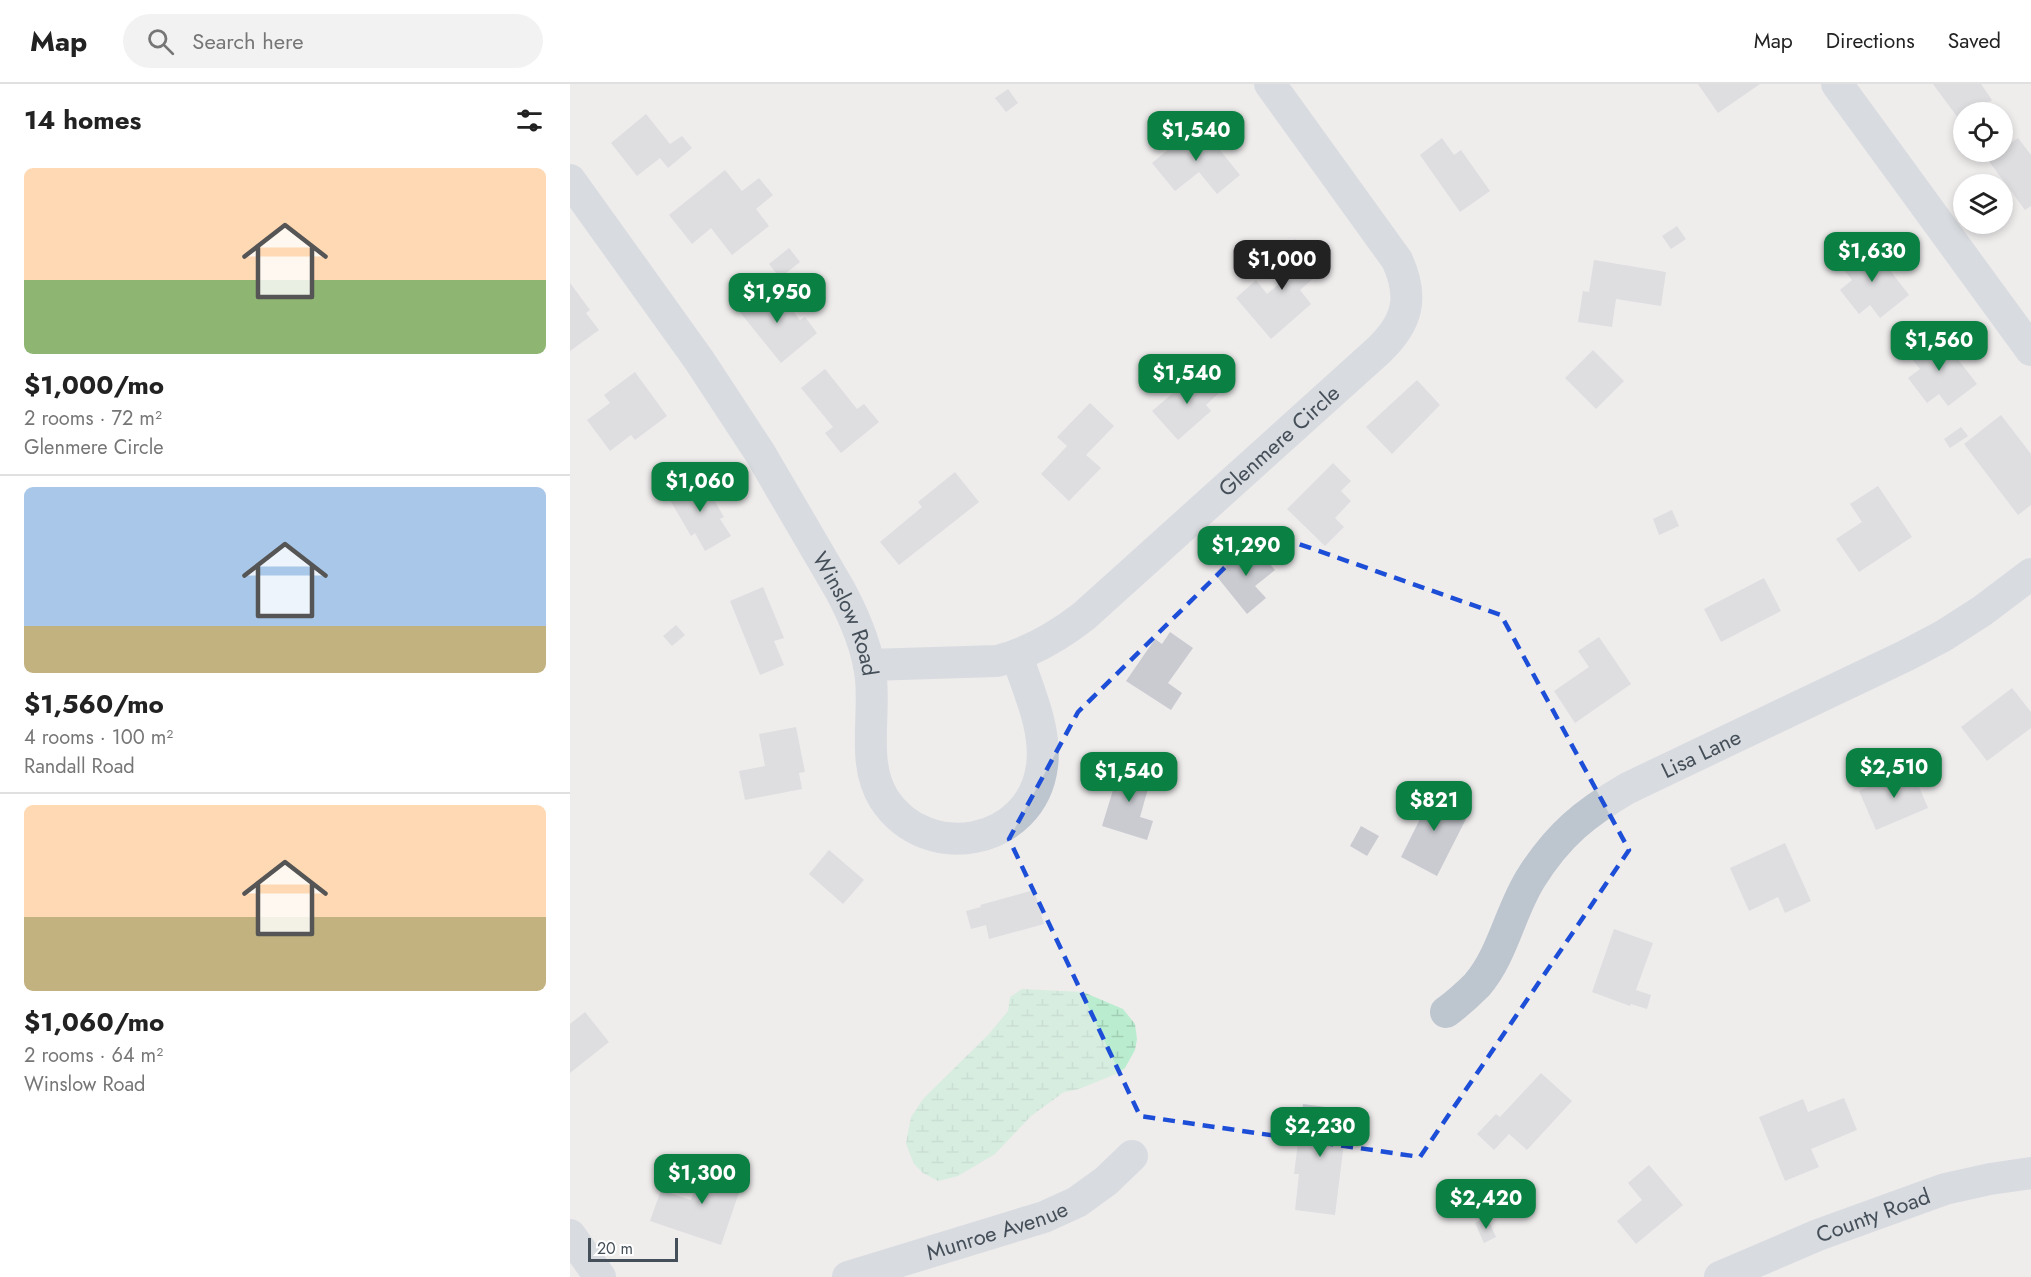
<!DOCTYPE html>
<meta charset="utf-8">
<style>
body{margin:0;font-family:Jost,sans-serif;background:#f2f2f2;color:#222;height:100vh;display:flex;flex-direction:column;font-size:22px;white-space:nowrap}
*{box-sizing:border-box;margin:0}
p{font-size:20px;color:#767676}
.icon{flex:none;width:33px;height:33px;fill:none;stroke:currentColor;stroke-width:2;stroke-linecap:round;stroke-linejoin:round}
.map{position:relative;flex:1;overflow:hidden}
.drawer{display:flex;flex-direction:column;background:#fff;width:570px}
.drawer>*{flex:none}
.tools{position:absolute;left:1383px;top:18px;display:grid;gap:12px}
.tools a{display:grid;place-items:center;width:60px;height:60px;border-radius:50%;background:#fff;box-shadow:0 3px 9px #0003;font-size:30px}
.scale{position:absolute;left:18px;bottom:15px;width:90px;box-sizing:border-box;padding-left:6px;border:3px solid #454f59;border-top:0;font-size:16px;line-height:21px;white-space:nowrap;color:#454f59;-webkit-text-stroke:4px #fff;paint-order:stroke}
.price{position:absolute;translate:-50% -51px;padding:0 14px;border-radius:12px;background:#0b8043;color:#fff;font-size:20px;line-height:39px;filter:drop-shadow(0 2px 3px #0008)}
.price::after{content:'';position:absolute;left:50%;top:36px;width:18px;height:14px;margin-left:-9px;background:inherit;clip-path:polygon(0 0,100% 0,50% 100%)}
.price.selected{background:#222;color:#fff}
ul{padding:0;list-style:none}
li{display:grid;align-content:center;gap:12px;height:318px;padding:0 24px}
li+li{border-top:2px solid #e0e0e0}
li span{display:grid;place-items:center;height:186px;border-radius:9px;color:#555}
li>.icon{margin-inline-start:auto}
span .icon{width:108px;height:108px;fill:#fffc;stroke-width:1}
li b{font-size:26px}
h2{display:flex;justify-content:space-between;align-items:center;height:72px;padding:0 24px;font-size:26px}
header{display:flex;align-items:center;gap:36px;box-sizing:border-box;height:84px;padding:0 30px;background:#fff;border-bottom:2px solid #e0e0e0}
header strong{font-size:28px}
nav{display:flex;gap:33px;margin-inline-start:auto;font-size:21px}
.search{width:420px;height:54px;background:#f2f2f2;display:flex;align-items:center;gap:15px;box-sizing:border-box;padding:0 21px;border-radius:33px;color:#767676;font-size:22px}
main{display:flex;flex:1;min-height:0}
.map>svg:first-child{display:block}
.wetland{fill:url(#wetland-marsh)}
.building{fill:#c9cbd1}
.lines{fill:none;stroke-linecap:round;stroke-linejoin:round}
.street{stroke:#bdc6cf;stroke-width:32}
.marked{fill:none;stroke:#1d4ed8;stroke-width:4.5;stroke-dasharray:12 8;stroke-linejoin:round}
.labels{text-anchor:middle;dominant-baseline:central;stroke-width:6;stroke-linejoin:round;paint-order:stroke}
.street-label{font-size:22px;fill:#454f59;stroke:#fff}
</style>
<header>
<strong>Map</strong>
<div class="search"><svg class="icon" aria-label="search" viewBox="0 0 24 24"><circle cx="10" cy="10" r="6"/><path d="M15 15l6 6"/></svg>Search here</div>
<nav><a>Map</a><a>Directions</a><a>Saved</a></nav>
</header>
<main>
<section class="drawer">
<h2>14 homes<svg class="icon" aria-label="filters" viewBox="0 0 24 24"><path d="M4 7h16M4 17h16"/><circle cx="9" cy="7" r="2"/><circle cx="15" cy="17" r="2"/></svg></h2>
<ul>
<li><span style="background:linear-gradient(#ffd9b3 60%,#8fb573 0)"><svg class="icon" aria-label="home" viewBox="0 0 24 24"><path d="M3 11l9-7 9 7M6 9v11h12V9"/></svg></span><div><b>$1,000/mo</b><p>2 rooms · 72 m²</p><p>Glenmere Circle</p></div></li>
<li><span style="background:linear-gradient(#a9c7e8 75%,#c2b280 0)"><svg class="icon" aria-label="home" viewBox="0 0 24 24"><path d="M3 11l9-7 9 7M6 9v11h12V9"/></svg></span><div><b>$1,560/mo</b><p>4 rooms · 100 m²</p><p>Randall Road</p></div></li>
<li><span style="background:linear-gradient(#ffd9b3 60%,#c2b280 0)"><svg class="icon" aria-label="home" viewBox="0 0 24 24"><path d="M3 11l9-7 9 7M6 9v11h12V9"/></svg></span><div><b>$1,060/mo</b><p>2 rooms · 64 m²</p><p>Winslow Road</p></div></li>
</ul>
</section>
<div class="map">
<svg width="1461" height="1193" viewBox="0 0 1461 1193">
<defs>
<pattern id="wetland-marsh" width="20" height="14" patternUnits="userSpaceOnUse" patternTransform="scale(1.5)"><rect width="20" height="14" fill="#baedd0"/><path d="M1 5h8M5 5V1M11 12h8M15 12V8" fill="none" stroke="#a1cdb5"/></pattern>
</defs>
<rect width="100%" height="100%" fill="#efecec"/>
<polygon class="wetland" points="452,905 513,908 553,925 565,940 567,955 565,966 555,984 546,990 509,1005 494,1008 461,1032 425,1070 388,1092 368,1097 353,1089 344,1080 339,1068 336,1059 341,1033 353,1015 419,950 438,927 440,913"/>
<g class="building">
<polygon points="1128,0 1190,0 1148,29"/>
<polygon points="1363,0 1411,0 1422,16 1404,28 1394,28 1394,36 1391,38"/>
<polygon points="438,5 448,19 436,28 425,14"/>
<polygon points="76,30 100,60 112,52 122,64 98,84 90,74 67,92 41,59"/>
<polygon points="629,40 670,91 647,110 629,88 605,107 582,79"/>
<polygon points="872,54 884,71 891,66 920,107 890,128 850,71"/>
<polygon points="1448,54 1461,71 1461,122 1455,126 1418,76 1429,68 1432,68 1432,65"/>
<polygon points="155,86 172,107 189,94 203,111 186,125 199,142 162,171 141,144 122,160 99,131"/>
<polygon points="1107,142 1116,155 1101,165 1092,152"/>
<polygon points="725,155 752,187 730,206 741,220 701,255 666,214 686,196 697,210 716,194 701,177"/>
<polygon points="1299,159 1339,211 1310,234 1300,221 1289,230 1270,206 1282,196 1270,181"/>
<polygon points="219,164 230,178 210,194 199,180"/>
<polygon points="1024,176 1096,188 1091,222 1046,215 1042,243 1008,238 1013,207 1019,208"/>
<polygon points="0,199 20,226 16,229 29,246 0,267"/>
<polygon points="202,201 230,236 235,233 247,249 211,279 169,227"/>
<polygon points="1367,248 1407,300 1378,322 1369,310 1357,319 1338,294 1350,285 1338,270"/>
<polygon points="1023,266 1054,297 1026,325 995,294"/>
<polygon points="255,285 287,325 294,320 309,338 271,369 255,349 263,343 231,304"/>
<polygon points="634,287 651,307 636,321 641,327 608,356 582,327 616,298 618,301"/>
<polygon points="65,288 97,332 65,356 61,351 40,367 17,336 40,319 34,311"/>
<polygon points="847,296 870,321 822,370 796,343"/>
<polygon points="520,319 544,342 516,371 531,384 499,417 471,390 497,362 487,353"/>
<polygon points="1431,331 1461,370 1461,421 1448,431 1394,360"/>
<polygon points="1391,343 1398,352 1380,364 1374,355"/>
<polygon points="763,379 781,397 771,407 781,417 765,434 774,443 755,462 717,425"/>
<polygon points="385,388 409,418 329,481 310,458 352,423 348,418"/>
<polygon points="130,392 154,433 150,435 161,452 135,467 125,449 121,452 97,411"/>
<polygon points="1308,402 1342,453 1289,488 1266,455 1292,438 1280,420"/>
<polygon points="1102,426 1109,442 1089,451 1083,435"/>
<polygon points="681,458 705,486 685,502 696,514 677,530 644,489"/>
<polygon points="1194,494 1211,527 1151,558 1134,525"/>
<polygon points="193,503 214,554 204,557 214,581 190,591 160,517"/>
<polygon points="106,541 115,551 102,562 93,552"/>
<polygon points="600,548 623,564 598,599 612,609 601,626 556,597 585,555 592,560"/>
<polygon points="1029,553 1061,600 1005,639 984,607 1019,583 1008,567"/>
<polygon points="1442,604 1461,628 1461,644 1417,677 1391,643"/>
<polygon points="226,643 235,688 229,689 232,705 175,716 169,687 195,682 189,650"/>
<polygon points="551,680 582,690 570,733 583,737 577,756 532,742"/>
<polygon points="1341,684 1358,724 1306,746 1289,707"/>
<polygon points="851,705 899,729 867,792 831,773 852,731 841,725"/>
<polygon points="791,742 809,752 797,772 780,762"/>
<polygon points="1215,759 1241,817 1215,829 1208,813 1179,827 1160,784"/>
<polygon points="259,766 294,796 273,820 239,790"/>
<polygon points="464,806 474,840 419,855 416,841 401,845 396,827 411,823 410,821"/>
<polygon points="1044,845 1083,859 1066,906 1081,911 1077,925 1061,920 1060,922 1022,908"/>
<polygon points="15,928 39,958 0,989 0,940"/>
<polygon points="971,989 1002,1017 957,1066 939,1050 924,1066 907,1050 926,1030 930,1033"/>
<polygon points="1274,1014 1287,1046 1241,1065 1249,1083 1215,1097 1189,1033 1233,1015 1238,1028"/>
<polygon points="733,1020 778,1026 765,1131 725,1126 729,1090 724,1090"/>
<polygon points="134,1077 175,1091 151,1161 80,1137 91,1106 121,1116"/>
<polygon points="1079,1081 1113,1121 1066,1160 1047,1137 1072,1116 1058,1099"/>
<polygon points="917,1133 926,1153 914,1159 905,1139"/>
</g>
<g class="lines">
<g class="street">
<polyline points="1267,0 1461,266"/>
<path id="s1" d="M0,96L129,276L190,369L270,506C285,534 298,564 301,595C305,635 292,680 314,715C357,781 462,761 472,682C477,645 458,606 447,572"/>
<path id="s2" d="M299,581L427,577C460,569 487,553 514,532L809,266C838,238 844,213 827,176L700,0"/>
<path id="s3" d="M876,928C887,920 897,911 907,901C933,871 940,827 961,794C988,751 1015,729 1058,704L1335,572L1373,552L1412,527L1461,490"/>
<polyline points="0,1151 30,1193"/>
<path id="s4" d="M278,1193L474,1133L507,1118L536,1097L562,1072"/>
<path id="s5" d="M1150,1193L1248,1151L1375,1105L1420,1095L1461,1089"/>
</g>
</g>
<path d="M0 0H1461V1193H0ZM692,447L931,531L1059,766L850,1073L570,1032L439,755L508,628Z" fill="#efecec" fill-opacity=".55" fill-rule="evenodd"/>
<path class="marked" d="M692,447L931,531L1059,766L850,1073L570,1032L439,755L508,628Z"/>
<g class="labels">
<g class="street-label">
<text stroke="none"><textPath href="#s2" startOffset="489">Glenmere Circle</textPath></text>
<text stroke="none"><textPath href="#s1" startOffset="516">Winslow Road</textPath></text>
<text stroke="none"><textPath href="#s3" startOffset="376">Lisa Lane</textPath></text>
<text stroke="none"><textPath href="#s5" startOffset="165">County Road</textPath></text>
<text stroke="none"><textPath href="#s4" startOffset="156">Munroe Avenue</textPath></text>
</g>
</g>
</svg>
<div class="tools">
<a><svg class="icon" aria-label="locate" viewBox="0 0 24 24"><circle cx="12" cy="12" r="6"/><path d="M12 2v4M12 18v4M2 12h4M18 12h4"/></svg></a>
<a><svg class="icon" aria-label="layers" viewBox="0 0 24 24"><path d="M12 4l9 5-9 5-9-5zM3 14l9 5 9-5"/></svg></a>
</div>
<div class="scale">20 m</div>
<b class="price" style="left:626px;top:78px">$1,540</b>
<b class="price" style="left:1302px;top:199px">$1,630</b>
<b class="price selected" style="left:712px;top:207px">$1,000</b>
<b class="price" style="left:207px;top:240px">$1,950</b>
<b class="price" style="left:1369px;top:288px">$1,560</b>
<b class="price" style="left:617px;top:321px">$1,540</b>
<b class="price" style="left:130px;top:429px">$1,060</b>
<b class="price" style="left:676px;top:493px">$1,290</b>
<b class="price" style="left:1324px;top:715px">$2,510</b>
<b class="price" style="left:559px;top:719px">$1,540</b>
<b class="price" style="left:864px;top:748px">$821</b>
<b class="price" style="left:750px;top:1074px">$2,230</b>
<b class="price" style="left:132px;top:1121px">$1,300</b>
<b class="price" style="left:916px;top:1146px">$2,420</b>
</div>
</main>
